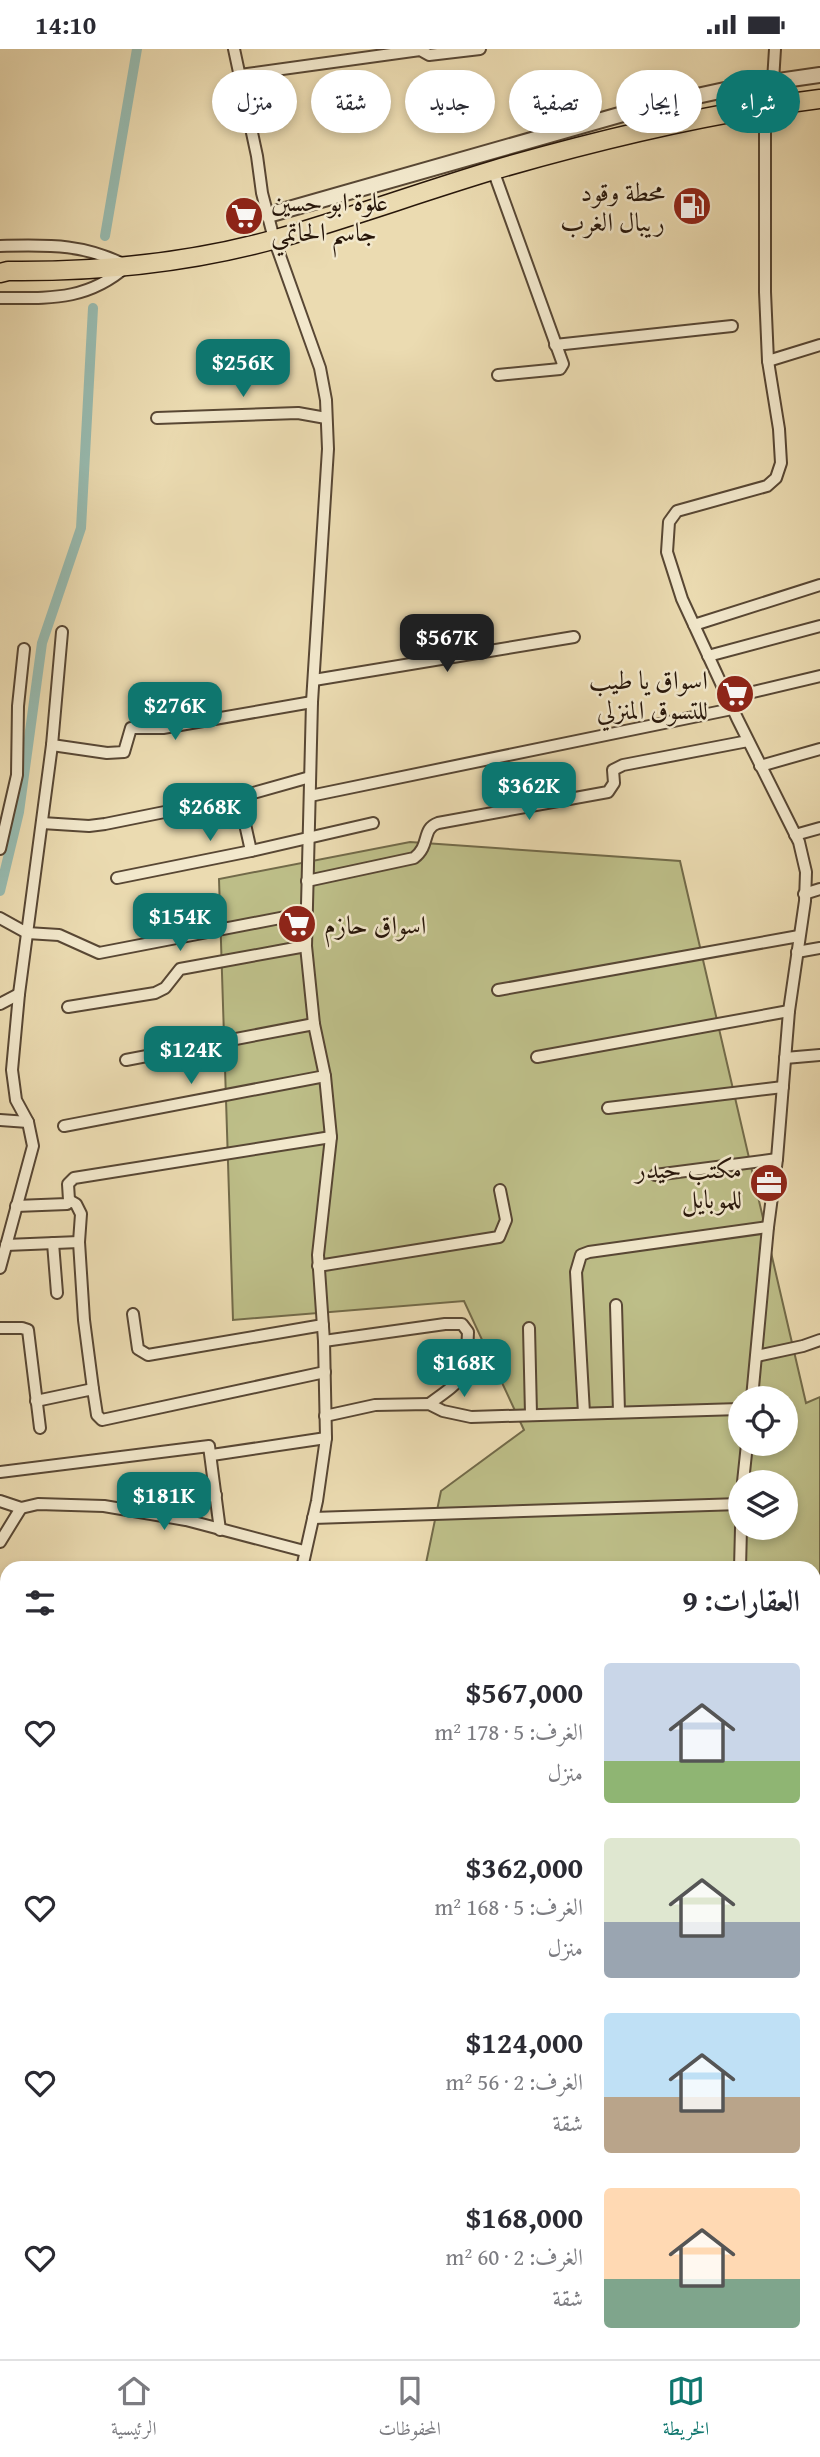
<!DOCTYPE html>
<html lang="ar">
<meta charset="utf-8">
<style>
body{margin:0;font-family:"Gentium Book Plus",Amiri,serif;background:#f7f7f7;color:#2b2b33;direction:rtl;height:100vh;display:flex;flex-direction:column;font-size:26px;white-space:nowrap}
*{box-sizing:border-box;margin:0}
p{font-size:23px;color:#7c7c81}
.icon{flex:none;width:38px;height:38px;fill:none;stroke:currentColor;stroke-width:2;stroke-linecap:round;stroke-linejoin:round}
.map{position:relative;flex:1;overflow:hidden;direction:ltr}
.details{position:absolute;left:0px;top:1512px;width:821px;height:798px;display:flex;flex-direction:column;background:#fff;border-radius:21px 21px 0 0;box-shadow:0 4px 10px #0003;direction:rtl}
.details>*{flex:none}
.banner{position:absolute;left:21px;top:21px;width:779px;height:63px;direction:rtl;display:flex;gap:14px}
.buttons{position:absolute;left:728px;top:1337px;display:grid;gap:14px}
.buttons a{display:grid;place-items:center;width:70px;height:70px;border-radius:50%;background:#fff;box-shadow:0 4px 10px #0003;font-size:35px}
.price{position:absolute;translate:-50% -60px;padding:0 16px;border-radius:14px;background:#0f766e;color:#fff;font-size:23px;line-height:46px;filter:drop-shadow(0 2px 4px #0008)}
.price::after{content:'';position:absolute;left:50%;top:42px;width:21px;height:16px;margin-left:-10px;background:inherit;clip-path:polygon(0 0,100% 0,50% 100%)}
.price.current{background:#222;color:#fff}
ul{padding:0;list-style:none}
li{display:flex;align-items:center;gap:21px;height:175px;padding:0 21px}
li span{display:grid;place-items:center;flex:none;width:196px;height:140px;border-radius:7px;color:#555}
li>.icon{margin-inline-start:auto}
span .icon{width:84px;height:84px;fill:#fffc;stroke-width:1}
li b{font-size:30px}
h2{display:flex;justify-content:space-between;align-items:center;height:84px;padding:0 21px;font-size:30px}
.tag{padding:0 24px;border-radius:32px;background:#fff;box-shadow:0 4px 10px #0003;font-size:24px;line-height:63px}
.tag.current{background:#0f766e;color:#fff}
.status{display:flex;justify-content:space-between;align-items:center;height:49px;padding:0 35px;background:#fff;direction:ltr}
.status svg{height:19px;fill:currentColor}
.tabs{display:flex;justify-content:space-around;align-items:center;height:98px;border-top:2px solid #e1e1e2;background:#fff;font-size:19px;color:#7c7c81}
.tabs a{display:grid;justify-items:center;gap:4px}
.tabs .current{color:#0f766e}
.map>svg:first-child{display:block}
.green{fill:#bdbe88;stroke:#726a49;stroke-width:2;fill-rule:evenodd}
.lines{fill:none;stroke-linecap:round;stroke-linejoin:round}
.canal{stroke:#98bbb0;stroke-width:10}
.minor-casing{stroke:#584734;stroke-width:14}
.tertiary-casing{stroke:#584734;stroke-width:18}
.secondary-casing{stroke:#27160a;stroke-width:19}
.primary-casing{stroke:#27160a;stroke-width:21}
.minor{stroke:#f2e8cc;stroke-width:10}
.tertiary{stroke:#f2e8cc;stroke-width:14}
.secondary{stroke:#f2e8cc;stroke-width:16}
.primary{stroke:#ebdbb1;stroke-width:18}
.labels{text-anchor:middle;dominant-baseline:central;stroke-width:5;stroke-linejoin:round;paint-order:stroke}
.poi-label{font-size:26px;fill:#27160a;stroke:#f2e8cc;text-anchor:end}
</style>
<div class="status"><b>14:10</b><svg viewBox="0 0 49 12"><path d="M0 12V9h3v3zM5 12V6h3v6zM10 12V3h3v9zM15 12V0h3v12zM26 1h20v11H26zM47 4h2v5h-2z"/></svg></div>
<div class="map">
<svg width="820" height="2310" viewBox="0 0 820 2310">
<rect width="100%" height="100%" fill="#ebdbb1"/>
<filter id="stains"><feTurbulence type="fractalNoise" baseFrequency=".00286" numOctaves="4"/><feColorMatrix values="0 0 0 0 .2 0 0 0 0 .09 0 0 0 0 .02 0 0 0 .5 -.17"/></filter>
<radialGradient id="worn" r=".72"><stop offset=".6" stop-color="#630" stop-opacity="0"/><stop offset="1" stop-color="#630" stop-opacity=".3"/></radialGradient>
<path class="green" d="M410,793L680,812L806,1354L820,1348V2310H762L755,2303H814V1519H425L441,1442L524,1381L464,1252L233,1271L219,830ZM740,1349H786V1395H740ZM740,1433H786V1479H740Z"/>
<g class="lines">
<g class="canal">
<polyline points="105,187 137,0"/>
<polyline points="0,842 19,763 42,594 81,479 93,259"/>
</g>
<defs>
<g id="minor">
<polyline points="234,0 257,107 262,144 274,190 320,319 326,351 328,400 312,653 306,897 314,975 325,1027 331,1088 318,1206 324,1292 326,1389 317,1452 302,1519"/>
<polyline points="240,26 420,1 429,6 480,0"/>
<polyline points="773,32 775,0"/>
<polyline points="493,121 563,315 560,320 498,326"/>
<path d="M0,197C48,196 83,194 127,217C87,252 50,249 0,249"/>
<polyline points="555,296 732,277"/>
<polyline points="768,312 820,296"/>
<polyline points="157,369 298,364 326,369"/>
<polyline points="694,576 820,536"/>
<polyline points="708,607 820,577"/>
<polyline points="314,631 574,588"/>
<polyline points="728,649 820,627"/>
<polyline points="52,696 107,704 124,703 131,679 163,679 312,653"/>
<polyline points="760,717 820,700"/>
<polyline points="310,747 732,660"/>
<polyline points="239,748 251,802"/>
<polyline points="42,774 89,777 105,775 239,748 310,728"/>
<polyline points="795,786 820,779"/>
<polyline points="0,800 17,726 18,657 24,600"/>
<polyline points="117,829 251,802 373,774"/>
<path d="M307,832L414,809C431,796 421,780 438,774L608,743L614,734L613,721L623,716L748,692"/>
<polyline points="804,845 820,840"/>
<polyline points="0,869 27,884 59,886 99,904 306,864"/>
<polyline points="797,903 820,899"/>
<polyline points="498,941 799,887"/>
<polyline points="0,955 19,945"/>
<polyline points="68,958 155,944 165,939 180,920 306,897"/>
<polyline points="537,1008 789,962"/>
<polyline points="785,1009 820,1006"/>
<polyline points="126,1011 314,975"/>
<polyline points="608,1059 783,1038"/>
<polyline points="0,1071 28,1073"/>
<polyline points="64,1077 325,1027"/>
<polyline points="655,1126 777,1110"/>
<polyline points="69,1151 76,1155 81,1165 79,1193 84,1271 93,1340"/>
<polyline points="16,1157 67,1155 69,1151 68,1135 74,1129 331,1088"/>
<polyline points="53,1194 57,1244"/>
<polyline points="6,1196 79,1193"/>
<polyline points="318,1217 499,1188 506,1171 500,1141"/>
<polyline points="0,1219 33,1097 28,1073 16,1051 12,1021 19,945 52,696 62,583"/>
<polyline points="616,1256 619,1363"/>
<polyline points="133,1265 138,1300 148,1306 323,1276"/>
<polyline points="0,1279 22,1279 28,1281 40,1379"/>
<polyline points="529,1279 531,1365"/>
<path d="M324,1292L445,1275H462L468,1283C466,1329 467,1328 429,1355"/>
<polyline points="757,1307 803,1297 820,1291"/>
<polyline points="752,1349 768,1178 777,1110 789,962 805,852 806,823 799,793 737,669 682,550 667,503 669,473 677,462 767,437 776,429 781,414 779,380 768,312 765,243 765,57"/>
<polyline points="36,1352 93,1340 97,1366 102,1371 325,1323"/>
<polyline points="584,1364 576,1223 581,1206 589,1203 768,1178"/>
<polyline points="325,1367 375,1356 429,1355 443,1362 471,1368 740,1360"/>
<polyline points="212,1406 326,1389"/>
<polyline points="0,1423 209,1397 220,1481"/>
<polyline points="743,1433 747,1395"/>
<polyline points="0,1452 21,1459 38,1455 104,1457 186,1471 304,1502"/>
<polyline points="143,1461 216,1446"/>
<polyline points="313,1469 740,1455"/>
<polyline points="0,1493 21,1459"/>
<polyline points="740,1519 741,1479"/>
<polyline points="814,1534 820,1590"/>
<polyline points="814,1714 820,1713"/>
<polyline points="814,1844 820,1851"/>
<polyline points="814,1891 820,1886"/>
<polyline points="0,1903 7,1904"/>
<polyline points="0,2056 7,2055"/>
<polyline points="814,2199 820,2197"/>
<polyline points="0,2234 7,2233"/>
<polyline points="814,2298 820,2294"/>
<polyline points="519,2303 525,2310"/>
<polyline points="605,2303 611,2310"/>
<polyline points="0,2306 18,2303"/>
<polyline points="261,2310 265,2303"/>
<polyline points="485,2310 493,2303"/>
<polyline points="797,2310 807,2303"/>
</g>
<g id="tertiary">
<polyline points="268,166 651,57 743,37 820,26"/>
<polyline points="0,1850 7,1891"/>
<polyline points="78,2303 79,2310"/>
</g>
<g id="secondary">
<polyline points="0,1809 7,1810"/>
<polyline points="708,2303 714,2310"/>
<polyline points="737,2303 743,2310"/>
</g>
<path id="primary" d="M0,224L8,222C98,223 189,214 276,190C349,169 421,143 494,121C601,90 709,64 820,50"/>
</defs>
<use href="#minor" class="minor-casing"/>
<use href="#tertiary" class="tertiary-casing"/>
<use href="#secondary" class="secondary-casing"/>
<use href="#primary" class="primary-casing"/>
<use href="#minor" class="minor"/>
<use href="#tertiary" class="tertiary"/>
<use href="#secondary" class="secondary"/>
<use href="#primary" class="primary"/>
</g>
<defs>
<symbol id="fuel-disc" viewBox="-11 -11 22 22"><circle r="9.5" fill="#8f2418" stroke="#f2e8cc"/><path d="M-5.5-6h7V0h2V4h1.3V-2.5L3-4.5l.8-.8L6-3V5H2.5V1h-1V6h-7ZM-4.2-4.7v3.2H.2V-4.7Z" fill="#fff"/></symbol>
<symbol id="supermarket-disc" viewBox="-11 -11 22 22"><circle r="9.5" fill="#8f2418" stroke="#f2e8cc"/><path d="M-6-5.5h2.5l.6 2H6L4.5 2H-2.5L-4.4-4H-6ZM-1.5 3.2a1.3 1.3 0 1 0 .1 0ZM3 3.2a1.3 1.3 0 1 0 .1 0Z" fill="#fff"/></symbol>
<symbol id="office-disc" viewBox="-11 -11 22 22"><circle r="9.5" fill="#8f2418" stroke="#f2e8cc"/><path d="M-6-3h4V-5.5h4V-3h4V5H-6ZM-1-4.5V-3h2v-1.5ZM-6 0V1H6V0Z" fill="#fff"/></symbol>
</defs>
<g fill-rule="evenodd">
<use href="#fuel-disc" x="670" y="135" width="44" height="44"/>
<use href="#supermarket-disc" x="222" y="145" width="44" height="44"/>
<use href="#supermarket-disc" x="713" y="623" width="44" height="44"/>
<use href="#supermarket-disc" x="275" y="853" width="44" height="44"/>
<use href="#office-disc" x="747" y="1112" width="44" height="44"/>
</g>
<g class="labels">
<g class="poi-label">
<text x="665" y="142">محطة وقود<tspan x="665" dy="30">ريبال الغرب</tspan></text>
<text x="271" y="152" text-anchor="start">علوة ابو حسين<tspan x="271" dy="30">جاسم الحاتمي</tspan></text>
<text x="708" y="630">اسواق يا طيب<tspan x="708" dy="30">للتسوق المنزلي</tspan></text>
<text x="324" y="875" text-anchor="start">اسواق حازم</text>
<text x="742" y="1119">مكتب حيدر<tspan x="742" dy="30">للموبايل</tspan></text>
</g>
</g>
<rect width="100%" height="100%" filter="url(#stains)"/>
<rect width="100%" height="100%" fill="url(#worn)"/>
</svg>
<div class="buttons">
<a><svg class="icon" aria-label="locate" viewBox="0 0 24 24"><circle cx="12" cy="12" r="6"/><path d="M12 2v4M12 18v4M2 12h4M18 12h4"/></svg></a>
<a><svg class="icon" aria-label="layers" viewBox="0 0 24 24"><path d="M12 4l9 5-9 5-9-5zM3 14l9 5 9-5"/></svg></a>
</div>
<b class="price" style="left:243px;top:350px">$256K</b>
<b class="price current" style="left:447px;top:625px">$567K</b>
<b class="price" style="left:175px;top:693px">$276K</b>
<b class="price" style="left:529px;top:773px">$362K</b>
<b class="price" style="left:210px;top:794px">$268K</b>
<b class="price" style="left:180px;top:904px">$154K</b>
<b class="price" style="left:191px;top:1037px">$124K</b>
<b class="price" style="left:464px;top:1350px">$168K</b>
<b class="price" style="left:164px;top:1483px">$181K</b>
<div class="banner">
<a class="tag current">شراء</a>
<a class="tag">إيجار</a>
<a class="tag">تصفية</a>
<a class="tag">جديد</a>
<a class="tag">شقة</a>
<a class="tag">منزل</a>
</div>
<section class="details">
<h2>العقارات: 9<svg class="icon" aria-label="filters" viewBox="0 0 24 24"><path d="M4 7h16M4 17h16"/><circle cx="9" cy="7" r="2"/><circle cx="15" cy="17" r="2"/></svg></h2>
<ul>
<li><span style="background:linear-gradient(#c9d6e8 70%,#8fb573 0)"><svg class="icon" aria-label="home" viewBox="0 0 24 24"><path d="M3 11l9-7 9 7M6 9v11h12V9"/></svg></span><div><b>$567,000</b><p>الغرف: 5 · 178 m²</p><p>منزل</p></div><svg class="icon" aria-label="heart" viewBox="0 0 24 24"><path d="M12 20l-8-8c-3-5 5-10 8-4 3-6 11-1 8 4z"/></svg></li>
<li><span style="background:linear-gradient(#dfe7d0 60%,#9aa5b1 0)"><svg class="icon" aria-label="home" viewBox="0 0 24 24"><path d="M3 11l9-7 9 7M6 9v11h12V9"/></svg></span><div><b>$362,000</b><p>الغرف: 5 · 168 m²</p><p>منزل</p></div><svg class="icon" aria-label="heart" viewBox="0 0 24 24"><path d="M12 20l-8-8c-3-5 5-10 8-4 3-6 11-1 8 4z"/></svg></li>
<li><span style="background:linear-gradient(#bfe0f5 60%,#b9a48a 0)"><svg class="icon" aria-label="home" viewBox="0 0 24 24"><path d="M3 11l9-7 9 7M6 9v11h12V9"/></svg></span><div><b>$124,000</b><p>الغرف: 2 · 56 m²</p><p>شقة</p></div><svg class="icon" aria-label="heart" viewBox="0 0 24 24"><path d="M12 20l-8-8c-3-5 5-10 8-4 3-6 11-1 8 4z"/></svg></li>
<li><span style="background:linear-gradient(#ffd9b3 65%,#7fa58c 0)"><svg class="icon" aria-label="home" viewBox="0 0 24 24"><path d="M3 11l9-7 9 7M6 9v11h12V9"/></svg></span><div><b>$168,000</b><p>الغرف: 2 · 60 m²</p><p>شقة</p></div><svg class="icon" aria-label="heart" viewBox="0 0 24 24"><path d="M12 20l-8-8c-3-5 5-10 8-4 3-6 11-1 8 4z"/></svg></li>
</ul>
</section>
</div>
<nav class="tabs">
<a class="current"><svg class="icon" aria-label="map" viewBox="0 0 24 24"><path d="M3 6l6-2 6 2 6-2v14l-6 2-6-2-6 2zM9 4v14M15 6v14"/></svg>الخريطة</a>
<a><svg class="icon" aria-label="saved" viewBox="0 0 24 24"><path d="M7 4h10v16l-5-4-5 4z"/></svg>المحفوظات</a>
<a><svg class="icon" aria-label="home" viewBox="0 0 24 24"><path d="M3 11l9-7 9 7M6 9v11h12V9"/></svg>الرئيسية</a>
</nav>
